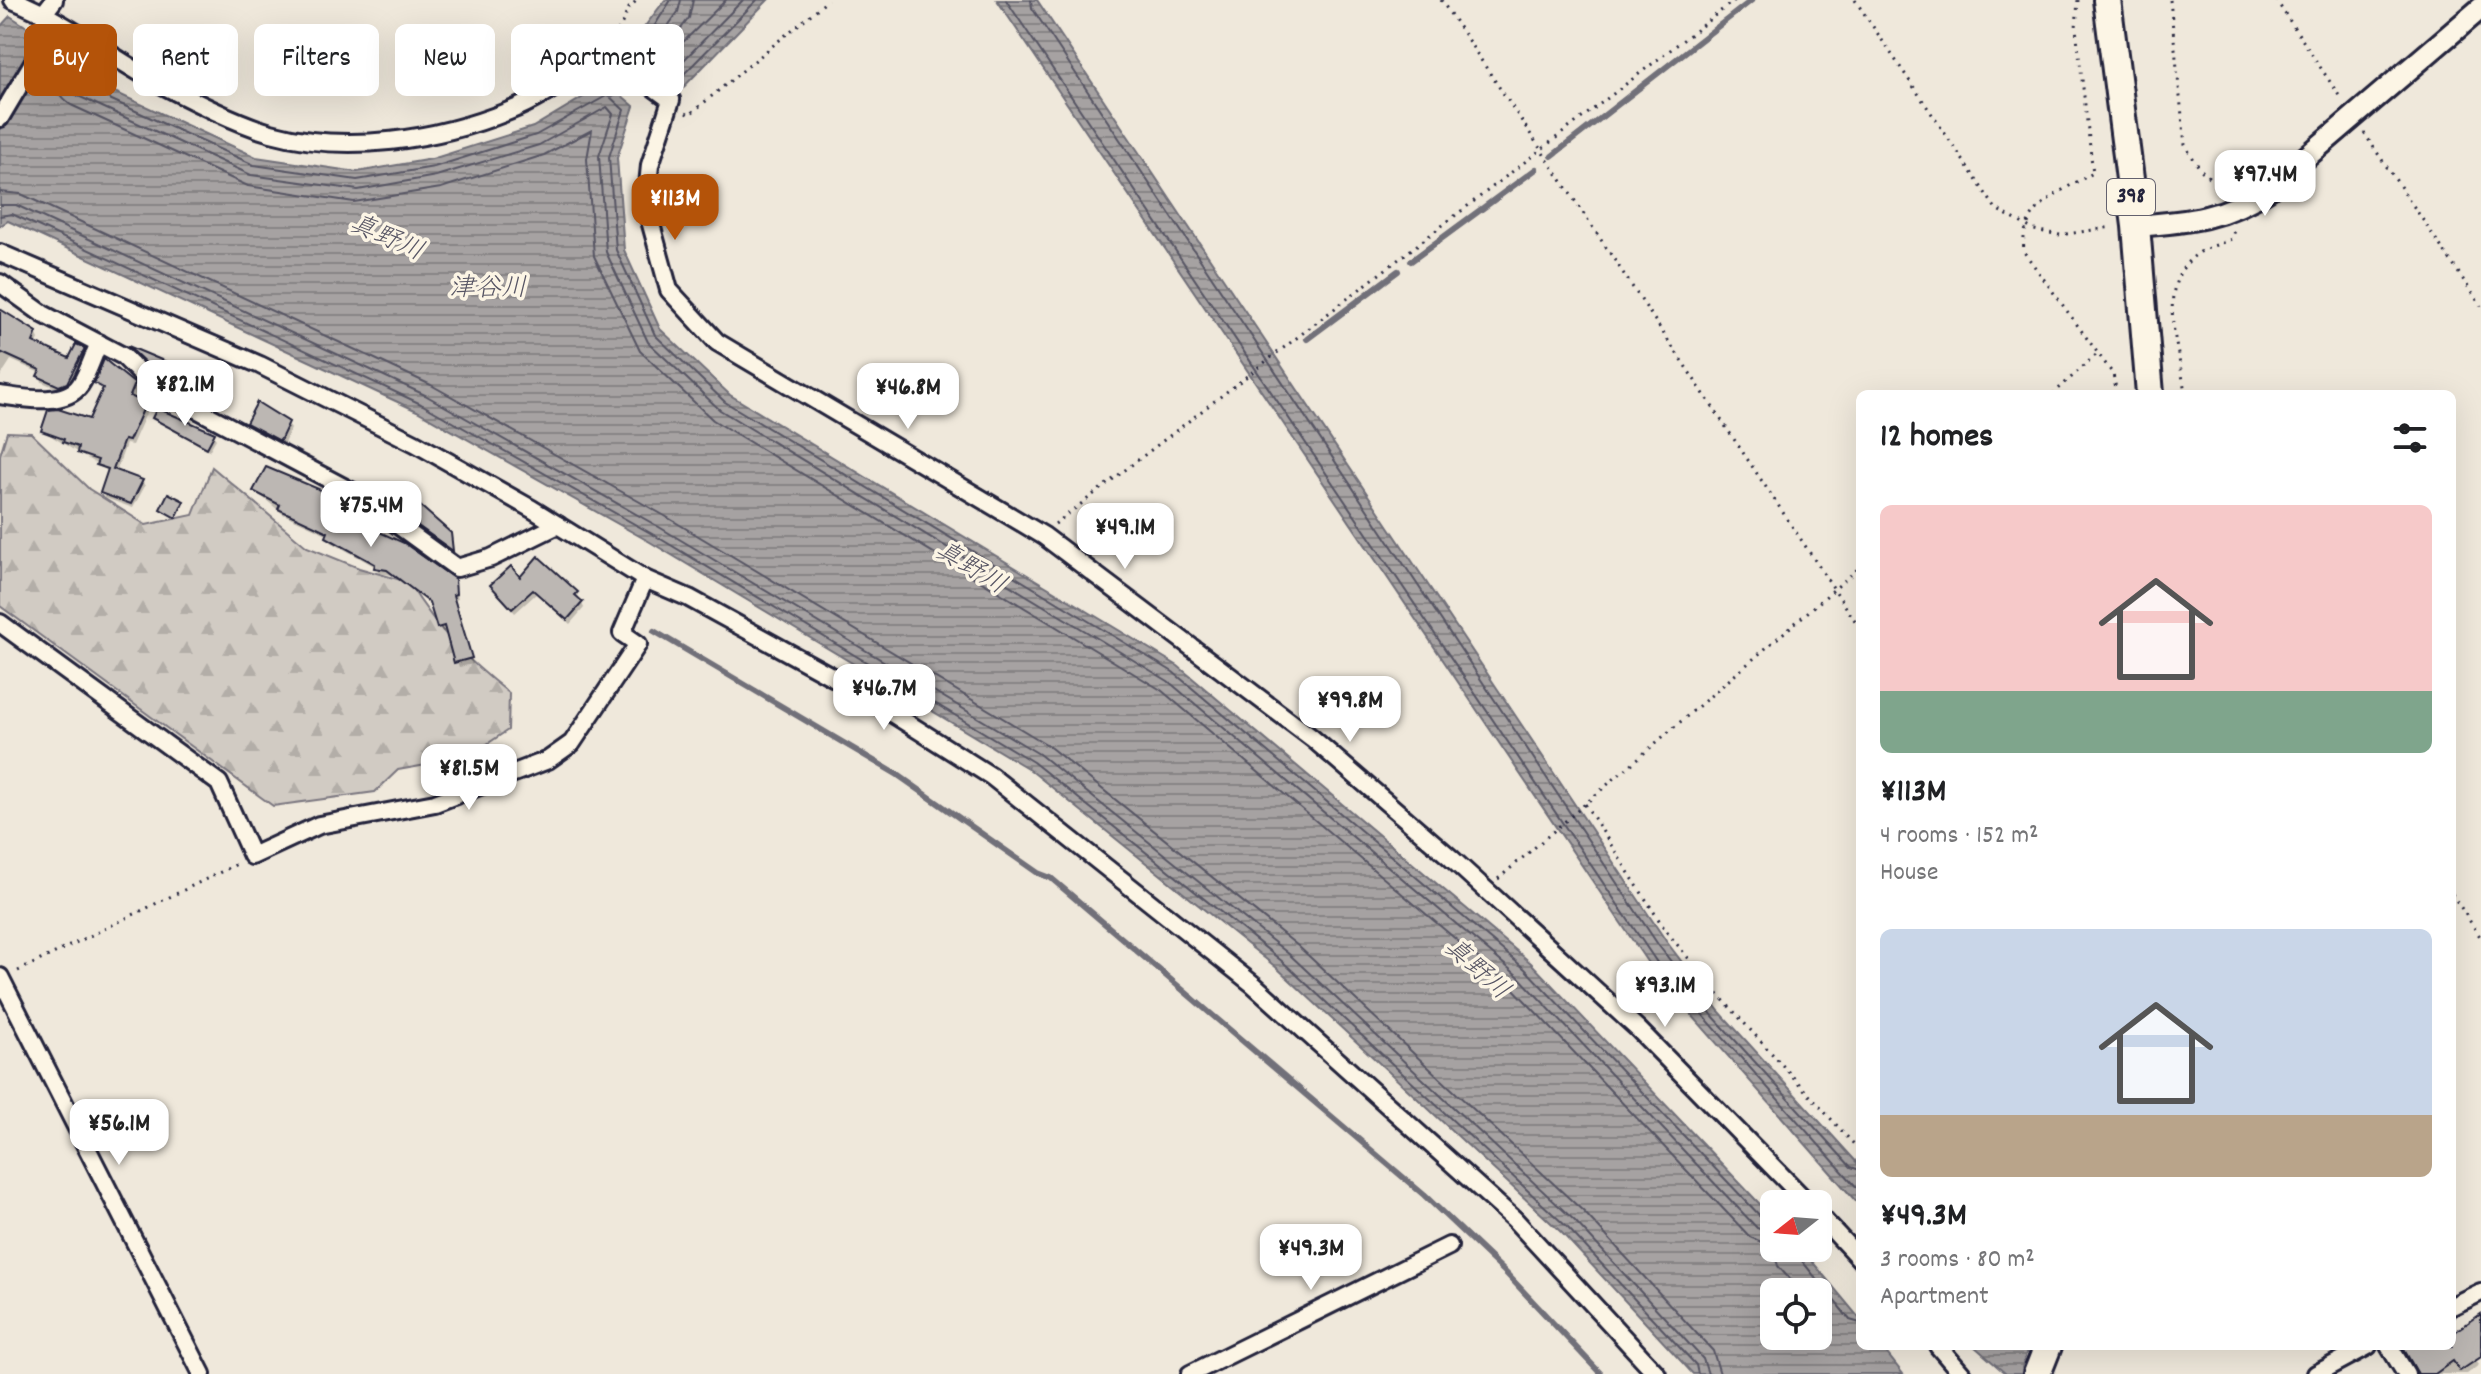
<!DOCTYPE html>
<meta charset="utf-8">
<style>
body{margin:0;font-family:Dekko,"Klee One",sans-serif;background:#f2f2f2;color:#202124;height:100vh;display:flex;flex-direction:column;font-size:30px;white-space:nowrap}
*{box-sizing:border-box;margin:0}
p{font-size:26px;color:#757577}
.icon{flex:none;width:44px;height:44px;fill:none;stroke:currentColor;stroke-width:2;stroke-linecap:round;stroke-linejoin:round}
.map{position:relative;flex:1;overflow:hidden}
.drawer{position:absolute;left:1856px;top:390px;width:600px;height:960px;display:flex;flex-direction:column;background:#fff;border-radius:12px;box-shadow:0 8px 32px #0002}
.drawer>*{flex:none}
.banner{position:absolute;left:24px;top:24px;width:760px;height:72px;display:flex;gap:16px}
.needle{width:52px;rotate:253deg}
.buttons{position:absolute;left:1760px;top:1190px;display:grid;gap:16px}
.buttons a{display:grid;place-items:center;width:72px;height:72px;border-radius:12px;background:#fff;box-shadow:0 8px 32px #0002;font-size:40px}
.price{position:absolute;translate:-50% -68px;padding:0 18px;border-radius:16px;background:#fff;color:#222;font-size:26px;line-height:52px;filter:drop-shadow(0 2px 4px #0008)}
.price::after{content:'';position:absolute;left:50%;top:48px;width:24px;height:18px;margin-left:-12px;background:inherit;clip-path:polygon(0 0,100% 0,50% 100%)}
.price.active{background:#b45309;color:#fff}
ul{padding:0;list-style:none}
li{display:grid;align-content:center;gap:16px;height:424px;padding:0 24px}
li span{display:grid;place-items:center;height:248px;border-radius:12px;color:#555}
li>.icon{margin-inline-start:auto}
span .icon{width:144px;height:144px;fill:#fffc;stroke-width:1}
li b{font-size:34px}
h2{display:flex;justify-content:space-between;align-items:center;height:96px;padding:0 24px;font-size:34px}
.chip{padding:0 28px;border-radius:12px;background:#fff;box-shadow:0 8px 32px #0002;font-size:28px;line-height:72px}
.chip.active{background:#b45309;color:#fff}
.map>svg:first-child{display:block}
.forest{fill:url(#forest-firs);stroke:#7a767f;stroke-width:2}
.water{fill:url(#water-rules);stroke:#716f79;stroke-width:2;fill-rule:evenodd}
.shadow{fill:#0003}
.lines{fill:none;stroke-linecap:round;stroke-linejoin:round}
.shore{stroke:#575564;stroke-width:2}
.stream{stroke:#716f79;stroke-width:6}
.building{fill:#bcb7b3;stroke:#22223b;stroke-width:2}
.minor-casing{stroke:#22223b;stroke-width:22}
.tertiary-casing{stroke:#22223b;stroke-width:26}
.trunk-casing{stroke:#22223b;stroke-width:32}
.path{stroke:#22223b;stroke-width:3;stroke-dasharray:2 6;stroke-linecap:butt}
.minor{stroke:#fcf5e5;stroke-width:16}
.tertiary{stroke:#fcf5e5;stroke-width:20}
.trunk{stroke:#fcf5e5;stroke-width:26}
.labels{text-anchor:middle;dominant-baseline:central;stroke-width:7;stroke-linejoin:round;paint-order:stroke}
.shield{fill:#fcf5e5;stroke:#63616e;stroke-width:2}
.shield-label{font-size:22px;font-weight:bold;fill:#22223b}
.water-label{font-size:26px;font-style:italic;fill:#575564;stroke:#fcf5e5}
</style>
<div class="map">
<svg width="2481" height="1374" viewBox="0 0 2481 1374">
<defs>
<pattern id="forest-firs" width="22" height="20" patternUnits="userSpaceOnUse" patternTransform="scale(2)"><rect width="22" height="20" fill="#d1cbc3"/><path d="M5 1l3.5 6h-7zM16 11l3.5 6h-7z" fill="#b3aea8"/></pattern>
<pattern id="water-rules" width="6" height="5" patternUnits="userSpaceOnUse" patternTransform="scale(2)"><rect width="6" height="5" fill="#a6a2a2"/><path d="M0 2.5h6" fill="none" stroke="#878485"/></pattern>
</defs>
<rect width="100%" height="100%" fill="#efe8db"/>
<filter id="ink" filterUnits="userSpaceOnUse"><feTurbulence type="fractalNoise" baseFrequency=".0125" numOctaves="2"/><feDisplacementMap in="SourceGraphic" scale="16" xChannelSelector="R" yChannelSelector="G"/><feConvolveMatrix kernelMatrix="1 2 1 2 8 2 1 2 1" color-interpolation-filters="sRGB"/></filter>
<g filter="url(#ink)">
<path class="forest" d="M7,432L31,433L89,489L146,525L193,515L212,467L307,547L359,568L408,582C439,631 463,657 509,693L508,730L466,758L398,770L375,792L273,806L0,606V455Z"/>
<g class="water">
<polygon points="665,0 768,0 671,100 636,38"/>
<polygon points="997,0 1037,0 1666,941 1719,1011 1860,1166 1860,1206 1654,972"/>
<path d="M10,16L87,66L84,78L256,157L357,172L432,159L533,127L607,83L634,106L617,158L624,250L660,329L730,395L1178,666L1531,963L1774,1219V1248H1801L1860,1319V1346H1881L1903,1374H1693L1562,1233L1277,968L1029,769L650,542L417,411L8,221L0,226V27ZM1774,1292H1818V1336H1774Z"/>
<polygon points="1974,1346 2028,1346 2022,1368 2028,1374 2006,1374"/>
</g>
<g class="shadow">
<polygon points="0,312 36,333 39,339 36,345 70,361 83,350 87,356 74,384 63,391 42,382 40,373 11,360 0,377"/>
<polygon points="132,350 204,389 208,394 203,402 159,376"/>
<polygon points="96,383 134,385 137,390 133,399 148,409 132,445 126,444 116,472 142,481 145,486 133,508 105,498 102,493 109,472 43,431 90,422 104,391"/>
<polygon points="154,418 213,435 216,439 209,451"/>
<polygon points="249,423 288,424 291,429 283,445"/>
<polygon points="255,491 348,505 351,510 347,519 453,580 458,599 454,600 473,664 459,667 447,631 442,632 432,606 392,575 379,573 376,567 331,542 329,535 283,514"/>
<polygon points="400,511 450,534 453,552 402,515"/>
<polygon points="520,580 577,593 584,608 570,624 536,594 515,613 495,590"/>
<polygon points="2481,1316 2481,1352 2474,1357 2479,1365 2467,1374 2422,1374 2408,1346 2452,1346 2452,1336"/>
</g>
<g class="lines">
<g class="shore">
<polyline points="671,0 646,39 674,84 757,0"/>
<polyline points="681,0 678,12 658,40 676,68 743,0"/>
<polyline points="693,0 689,18 673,39 677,48 726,0"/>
<polyline points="1006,0 1660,967 1860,1191"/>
<polyline points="1031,0 1032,8 1659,946 1713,1016 1851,1167 1860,1170"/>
<polyline points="51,53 76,69 76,80 81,86 254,165 357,180 434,167 536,135 608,95 624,110 609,157 616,250 655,335 725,402 1173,672 1525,969 1765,1221 1774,1224"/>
<polyline points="45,61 64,73 68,87 76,95 251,175 358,190 436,176 539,145 607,107 613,114 599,156 606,252 648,342 720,410 1168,681 1518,976 1757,1228 1774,1234"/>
<path d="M39,71C54,81 56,96 71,105L248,186L354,202L441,188L544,155L592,130L587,159L594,256L640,351L713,420L1161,690L1510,985L1750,1237L1773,1247L1778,1266L1801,1292"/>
<polyline points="0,192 21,194 431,385 665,516 1046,744 1298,946 1584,1212 1713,1351 1720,1374"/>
<polyline points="0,205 16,205 425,395 659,527 1039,754 1290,955 1575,1221 1703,1359 1708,1374"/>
<polyline points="0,216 12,214 421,404 654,535 1033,762 1283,962 1568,1228 1696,1365 1698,1374"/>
<polyline points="1796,1248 1798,1256 1850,1320 1860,1323"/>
</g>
<g class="stream">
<polyline points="611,95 652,56"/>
<polyline points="1552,156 1752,0"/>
<polyline points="1411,261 1536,169"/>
<polyline points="1307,339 1398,271"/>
<polyline points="654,631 898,775 1038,873 1051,878 1424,1195 1505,1272 1601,1374"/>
</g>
</g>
<g class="building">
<polygon points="0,309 37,332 33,342 69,358 76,344 85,348 67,383 59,386 37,376 40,370 0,352"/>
<polygon points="128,346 178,367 206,387 200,398 154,371"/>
<polygon points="104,359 135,384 130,396 146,403 129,441 124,440 113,469 143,480 131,504 100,493 108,469 96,465 98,460 77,453 78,447 63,442 64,439 41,431 48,410 58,409 89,419 103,388 94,383"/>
<polygon points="257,402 289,422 280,441 246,423"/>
<polygon points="157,408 215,433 207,448 152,418"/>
<polygon points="266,467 345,500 349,503 344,516 404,543 455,579 456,594 453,595 472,658 454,663 444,626 437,628 429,602 387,570 374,568 375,564 326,537 328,532 278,509 280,505 253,491"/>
<polygon points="168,493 184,501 176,518 160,509"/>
<polygon points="409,496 451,533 453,551 397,511"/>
<polygon points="538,556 578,592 575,595 583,602 567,620 533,590 512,609 490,585 511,566 520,577"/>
<polygon points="2481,1314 2481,1357 2460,1371 2453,1361 2435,1374 2418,1374 2402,1346 2452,1346 2452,1334"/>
</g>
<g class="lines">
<defs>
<g id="minor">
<path d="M13,0C60,19 100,49 144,75C177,93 235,123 271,133C347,154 437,140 509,111C543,98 576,73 608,54L671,100L650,165L646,206L669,290L717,342L1044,536L1312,738L1451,858L1638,1029L1809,1204"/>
<polyline points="0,118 50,34 44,13 54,0"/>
<polyline points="0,253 260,365 415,443 532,509 645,579 689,598 844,683 991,776 1254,985 1514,1219 1657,1374"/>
<polyline points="0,283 43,314 123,356 147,380 172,396 351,491 457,568 491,558 558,525"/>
<path d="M0,395C22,398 65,407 80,385C88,373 93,356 99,343"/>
<polyline points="0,623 219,783 252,856 319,825 435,803 548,760 572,743 638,644 622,633 645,579"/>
<polyline points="0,977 202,1374"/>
<polyline points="1818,1214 1860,1259"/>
<polyline points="2452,1306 2481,1292"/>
<polyline points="1938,1346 1962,1374"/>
<polyline points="2389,1346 2406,1374"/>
<polyline points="1190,1374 1449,1246"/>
<polyline points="2316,1374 2368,1346"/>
</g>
<path id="tertiary" d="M2136,226C2187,222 2225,219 2269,189L2481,8"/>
<g id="trunk">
<polyline points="2107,0 2136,226 2150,394"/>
<polyline points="2037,1374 2048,1346"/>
</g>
</defs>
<use href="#minor" class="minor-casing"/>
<use href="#tertiary" class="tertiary-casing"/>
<use href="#trunk" class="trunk-casing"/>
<g class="path">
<polyline points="1441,0 1860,628"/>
<polyline points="1855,0 1996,209 2034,230 2060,235 2113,227"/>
<path d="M2078,0L2076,28L2093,173C2060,192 2019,207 2024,252L2113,374L2117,394"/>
<polyline points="2170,0 2185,145 2200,169 2225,192"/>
<polyline points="2276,0 2342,100"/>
<polyline points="615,38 629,8 637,0"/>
<polyline points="686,113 689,115 828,0"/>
<polyline points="2364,133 2481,306"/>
<polyline points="2053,394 2097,354"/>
<path d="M2185,394C2180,348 2153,286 2197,254C2207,247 2221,244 2231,239L2234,230"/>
<polyline points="1055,524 1735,0"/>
<polyline points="1585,804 1666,931 1717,993 1860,1151"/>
<polyline points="1498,879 1860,567"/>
<polyline points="2452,894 2481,938"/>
<polyline points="18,971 237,864"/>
</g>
<use href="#minor" class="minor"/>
<use href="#tertiary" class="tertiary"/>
<use href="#trunk" class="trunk"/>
</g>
</g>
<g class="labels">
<rect class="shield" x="2107" y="179" width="48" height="36" rx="6"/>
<g class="shield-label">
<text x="2131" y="197">398</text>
</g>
<g class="water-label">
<text transform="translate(386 239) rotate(24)">真野川</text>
<text x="488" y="289">津谷川</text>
<text transform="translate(970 569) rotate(31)">真野川</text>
<text transform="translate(1476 970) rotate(42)">真野川</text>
</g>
</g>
</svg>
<div class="buttons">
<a><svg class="needle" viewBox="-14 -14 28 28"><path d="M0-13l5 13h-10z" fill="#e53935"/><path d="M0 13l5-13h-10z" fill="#757577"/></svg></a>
<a><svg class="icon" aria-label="locate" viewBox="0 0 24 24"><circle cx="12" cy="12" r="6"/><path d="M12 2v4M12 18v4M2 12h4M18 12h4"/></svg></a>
</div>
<b class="price" style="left:2265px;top:218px">¥97.4M</b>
<b class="price active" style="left:675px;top:242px">¥113M</b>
<b class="price" style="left:185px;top:428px">¥82.1M</b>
<b class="price" style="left:908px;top:431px">¥46.8M</b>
<b class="price" style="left:371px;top:549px">¥75.4M</b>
<b class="price" style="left:1125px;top:571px">¥49.1M</b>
<b class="price" style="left:884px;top:732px">¥46.7M</b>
<b class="price" style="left:1350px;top:744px">¥99.8M</b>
<b class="price" style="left:469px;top:812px">¥81.5M</b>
<b class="price" style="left:1665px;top:1029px">¥93.1M</b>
<b class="price" style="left:119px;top:1167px">¥56.1M</b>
<b class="price" style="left:1311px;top:1292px">¥49.3M</b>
<div class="banner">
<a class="chip active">Buy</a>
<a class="chip">Rent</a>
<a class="chip">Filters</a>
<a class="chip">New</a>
<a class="chip">Apartment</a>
</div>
<section class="drawer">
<h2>12 homes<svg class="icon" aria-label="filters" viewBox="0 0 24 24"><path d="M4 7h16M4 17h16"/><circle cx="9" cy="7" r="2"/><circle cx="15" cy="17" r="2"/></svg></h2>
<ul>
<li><span style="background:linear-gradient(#f6c9c9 75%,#7fa58c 0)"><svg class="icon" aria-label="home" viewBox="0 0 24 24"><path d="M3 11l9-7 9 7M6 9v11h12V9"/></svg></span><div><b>¥113M</b><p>4 rooms · 152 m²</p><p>House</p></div></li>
<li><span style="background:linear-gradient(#c9d6e8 75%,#b9a48a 0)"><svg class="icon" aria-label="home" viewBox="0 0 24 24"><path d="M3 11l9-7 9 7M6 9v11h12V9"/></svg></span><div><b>¥49.3M</b><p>3 rooms · 80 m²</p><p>Apartment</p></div></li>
</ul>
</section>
</div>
